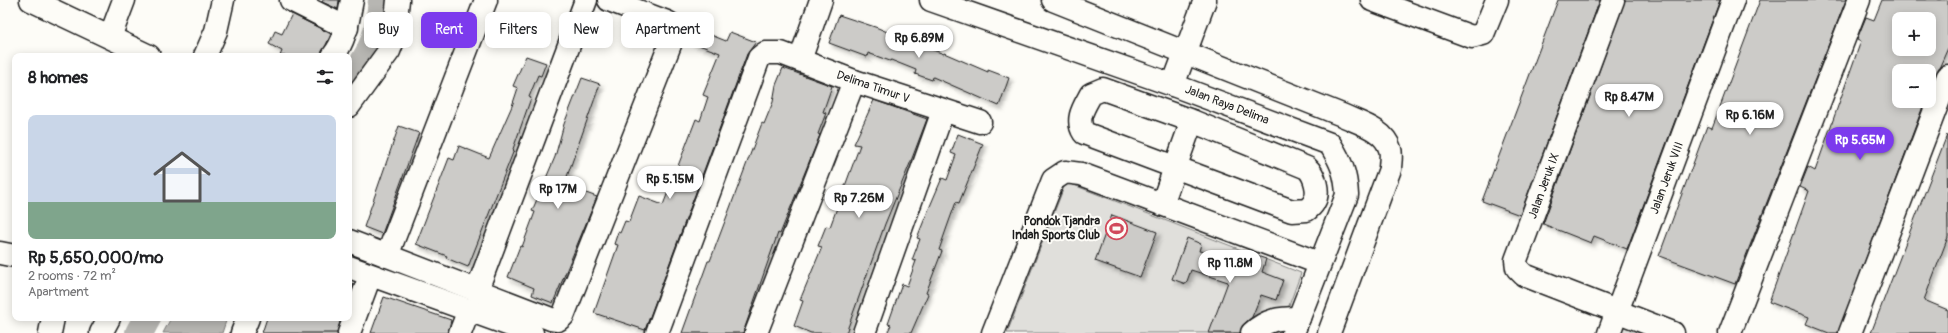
<!DOCTYPE html>
<meta charset="utf-8">
<style>
body{margin:0;font-family:Pangolin,sans-serif;background:#f2f2f2;color:#202124;height:100vh;display:flex;flex-direction:column;font-size:15px;white-space:nowrap}
*{box-sizing:border-box;margin:0}
p{font-size:13px;color:#757577}
.icon{flex:none;width:22px;height:22px;fill:none;stroke:currentColor;stroke-width:2;stroke-linecap:round;stroke-linejoin:round}
.map{position:relative;flex:1;overflow:hidden}
.panel{position:absolute;left:12px;top:53px;width:340px;height:268px;display:flex;flex-direction:column;background:#fff;border-radius:8px;box-shadow:0 2px 10px #0003}
.panel>*{flex:none}
.guide{position:absolute;left:364px;top:12px;width:380px;height:36px;display:flex;gap:8px}
.buttons{position:absolute;left:1892px;top:12px;display:grid;gap:8px}
.buttons a{display:grid;place-items:center;width:44px;height:44px;border-radius:8px;background:#fff;box-shadow:0 2px 10px #0003;font-size:20px}
.price{position:absolute;translate:-50% -34px;padding:0 9px;border-radius:14px;background:#fff;color:#222;font-size:13px;line-height:26px;filter:drop-shadow(0 1px 2px #0008)}
.price::after{content:'';position:absolute;left:50%;top:24px;width:12px;height:9px;margin-left:-6px;background:inherit;clip-path:polygon(0 0,100% 0,50% 100%)}
.price.selected{background:#7c3aed;color:#fff}
ul{padding:0;list-style:none}
li{display:grid;align-content:center;gap:8px;height:212px;padding:0 16px}
li span{display:grid;place-items:center;height:124px;border-radius:8px;color:#555}
li>.icon{margin-inline-start:auto}
span .icon{width:72px;height:72px;fill:#fffc;stroke-width:1}
li b{font-size:17px}
h2{display:flex;justify-content:space-between;align-items:center;height:48px;padding:0 16px;font-size:17px}
.pill{padding:0 14px;border-radius:8px;background:#fff;box-shadow:0 2px 10px #0003;font-size:14px;line-height:36px}
.pill.selected{background:#7c3aed;color:#fff}
.map>svg:first-child{display:block}
.green{fill:#e0dfdb;stroke:#7e7e7c}
.water{fill:#b7b6b2;stroke:#797876}
.lines{fill:none;stroke-linecap:round;stroke-linejoin:round}
.river{stroke:#b7b6b2;stroke-width:28}
.building{fill:#cccbc8;stroke:#1c1c1c;fill-rule:evenodd;filter:url(#shadow)}
.minor-casing{stroke:#1c1c1c;stroke-width:25}
.minor{stroke:#fdfcf7;stroke-width:22}
.labels{text-anchor:middle;dominant-baseline:central;stroke-width:4;stroke-linejoin:round;paint-order:stroke}
.street-label{font-size:12px;fill:#1c1c1c;stroke:#fdfcf7}
.poi-label{font-size:12px;font-weight:bold;fill:#1c1c1c;stroke:#fdfcf7;text-anchor:end}
</style>
<div class="map">
<svg width="1948" height="333" viewBox="0 0 1948 333">
<defs>
<filter id="shadow"><feDropShadow dx="3.5" dy="3.5" stdDeviation="2" flood-color="#0004"/></filter>
</defs>
<rect width="100%" height="100%" fill="#fdfcf7"/>
<filter id="ink" filterUnits="userSpaceOnUse"><feTurbulence type="fractalNoise" baseFrequency=".025" numOctaves="2"/><feDisplacementMap in="SourceGraphic" scale="8" xChannelSelector="R" yChannelSelector="G"/><feConvolveMatrix kernelMatrix="1 2 1 2 8 2 1 2 1" color-interpolation-filters="sRGB"/></filter>
<g filter="url(#ink)">
<g class="green">
<polygon points="1066,182 1301,273 1279,333 1007,333"/>
<polygon points="1623,320 1656,333 1617,333"/>
</g>
<polygon class="water" points="171,318 227,318 222,333 163,333"/>
<g class="lines">
<g class="river">
<path d="M349,81C372,56 379,34 382,0"/>
<polyline points="139,333 147,318"/>
</g>
</g>
<g class="building">
<polygon points="323,0 339,0 338,9 322,2"/>
<polygon points="1558,0 1600,0 1520,215 1482,201"/>
<polygon points="1625,0 1720,0 1627,249 1594,236 1591,243 1543,224"/>
<polygon points="1760,0 1846,0 1735,284 1659,256 1707,126 1712,128"/>
<path d="M1882,0H1948V48L1929,91V71H1899V101H1925L1838,333H1829L1806,324L1809,317L1769,302L1809,191L1800,187L1808,167L1815,171L1861,41L1857,39L1866,17L1874,20ZM1899,19H1929V49H1899Z"/>
<polygon points="292,14 331,34 321,56 280,56 282,51 269,44 275,31 282,34"/>
<polygon points="839,15 878,28 924,48 925,47 944,54 944,53 988,72 988,70 1009,78 999,106 933,77 932,80 915,74 916,70 891,60 890,61 868,53 867,57 829,43"/>
<polygon points="696,29 726,41 730,32 756,42 747,54 645,330 594,313 618,245 614,244 618,232 620,233 625,221 629,222 639,196 663,205 696,119 700,121 708,97 703,95 720,53 691,42"/>
<polygon points="526,56 546,63 541,76 538,75 529,97 531,98 513,149 514,150 468,267 446,258 447,256 416,244 449,158 454,160 459,146 489,158 512,106 518,88 513,86"/>
<polygon points="783,68 832,86 823,112 826,113 818,134 820,135 780,234 778,233 743,333 682,333 708,261 710,261 762,123 764,124 773,102 776,85"/>
<polygon points="582,78 600,84 564,185 597,197 553,303 532,295 534,288 508,277 520,246 522,247 535,212 532,211 555,157 564,124"/>
<polygon points="874,100 927,119 911,161 885,224 846,333 811,333 794,326 803,301 800,300 822,247 818,246 826,226 830,227 860,145 854,144"/>
<polygon points="399,126 419,133 382,234 364,227"/>
<polygon points="958,134 983,144 959,203 956,202 947,227 939,250 942,251 926,293 928,294 911,333 887,333 891,325 888,324 902,284 907,286 916,261 912,260 920,239 917,238 925,218 942,178 947,180 956,155 951,153"/>
<polygon points="1947,135 1948,237 1924,300 1948,310 1948,333 1871,333"/>
<polygon points="1112,215 1157,232 1140,277 1095,261"/>
<polygon points="1187,238 1201,244 1199,251 1240,261 1245,252 1266,259 1262,272 1283,280 1276,300 1261,295 1252,317 1244,324 1240,333 1209,333 1228,282 1191,270 1186,284 1172,279"/>
<polygon points="349,282 354,284 349,297"/>
<polygon points="384,297 451,320 448,333 371,333"/>
<polygon points="267,318 341,318 337,333 262,333"/>
</g>
<g class="lines">
<defs>
<g id="minor">
<polyline points="31,0 149,56"/>
<polyline points="291,0 347,28"/>
<path d="M931,0L1173,85L1330,144C1341,162 1346,173 1347,195L1293,333"/>
<path d="M1053,0L1342,115C1359,123 1384,129 1390,149C1392,155 1390,163 1390,169L1329,333"/>
<polyline points="1372,0 1472,37 1483,34 1497,0"/>
<polyline points="1613,0 1516,260 1517,268 1524,275 1673,333"/>
<polyline points="110,37 124,0"/>
<polyline points="205,56 216,31 223,0"/>
<path d="M333,56C346,40 348,20 352,0"/>
<polyline points="800,60 821,0"/>
<polyline points="1173,85 1205,0"/>
<path d="M1103,89L1192,121L1307,168C1315,175 1320,193 1314,202C1313,205 1309,208 1307,210L1292,211L1084,133C1075,119 1084,107 1091,94Z"/>
<polyline points="349,106 389,51 394,38 398,0"/>
<polyline points="1162,204 1192,121"/>
<polyline points="349,241 551,319 558,320 563,316 675,32 672,25 667,22 609,0"/>
<polyline points="0,253 15,256"/>
<polyline points="387,256 486,0"/>
<polyline points="349,267 532,333"/>
<polyline points="477,290 586,0"/>
<polyline points="50,333 53,318"/>
<polyline points="101,333 109,318"/>
<polyline points="242,333 248,318"/>
<polyline points="349,333 370,276"/>
<polyline points="460,333 469,310"/>
<polyline points="657,333 759,58 765,53 781,53 854,81 980,122"/>
<polyline points="756,333 854,81"/>
<polyline points="864,333 943,111"/>
<polyline points="993,333 1053,180 1065,172 1081,174 1319,263"/>
<path d="M1252,333C1267,319 1279,318 1299,318"/>
<polyline points="1609,333 1733,0"/>
<polyline points="1730,333 1859,0"/>
<polyline points="1850,333 1948,76"/>
</g>
</defs>
<use href="#minor" class="minor-casing"/>
<use href="#minor" class="minor"/>
</g>
</g>
<defs>
<symbol id="stadium-ring" viewBox="-11 -11 22 22"><circle r="9.5" fill="#fdfcf7" stroke="#d1495b" stroke-width="1.5"/><path d="M0-5a6.5 5 0 1 0 0 10a6.5 5 0 1 0 0-10ZM-3.5-1.8h7v3.6h-7Z" fill="#d1495b"/></symbol>
</defs>
<g fill-rule="evenodd">
<use href="#stadium-ring" x="1104" y="216" width="25" height="25"/>
</g>
<g class="labels">
<g class="street-label">
<text transform="translate(873 87) rotate(19)">Delima Timur V</text>
<text transform="translate(1227 105) rotate(21)">Jalan Raya Delima</text>
<text transform="translate(1667 178) rotate(-70)">Jalan Jeruk VIII</text>
<text transform="translate(1544 186) rotate(-70)">Jalan Jeruk IX</text>
</g>
<g class="poi-label">
<text x="1100" y="221">Pondok Tjandra<tspan x="1100" dy="14">Indah Sports Club</tspan></text>
</g>
</g>
</svg>
<div class="buttons">
<a>+</a>
<a>−</a>
</div>
<b class="price" style="left:919px;top:59px">Rp 6.89M</b>
<b class="price" style="left:1629px;top:118px">Rp 8.47M</b>
<b class="price" style="left:1750px;top:136px">Rp 6.16M</b>
<b class="price selected" style="left:1860px;top:161px">Rp 5.65M</b>
<b class="price" style="left:670px;top:200px">Rp 5.15M</b>
<b class="price" style="left:558px;top:210px">Rp 17M</b>
<b class="price" style="left:859px;top:219px">Rp 7.26M</b>
<b class="price" style="left:1230px;top:284px">Rp 11.8M</b>
<div class="guide">
<a class="pill">Buy</a>
<a class="pill selected">Rent</a>
<a class="pill">Filters</a>
<a class="pill">New</a>
<a class="pill">Apartment</a>
</div>
<section class="panel">
<h2>8 homes<svg class="icon" aria-label="filters" viewBox="0 0 24 24"><path d="M4 7h16M4 17h16"/><circle cx="9" cy="7" r="2"/><circle cx="15" cy="17" r="2"/></svg></h2>
<ul>
<li><span style="background:linear-gradient(#c9d6e8 70%,#7fa58c 0)"><svg class="icon" aria-label="home" viewBox="0 0 24 24"><path d="M3 11l9-7 9 7M6 9v11h12V9"/></svg></span><div><b>Rp 5,650,000/mo</b><p>2 rooms · 72 m²</p><p>Apartment</p></div></li>
</ul>
</section>
</div>
